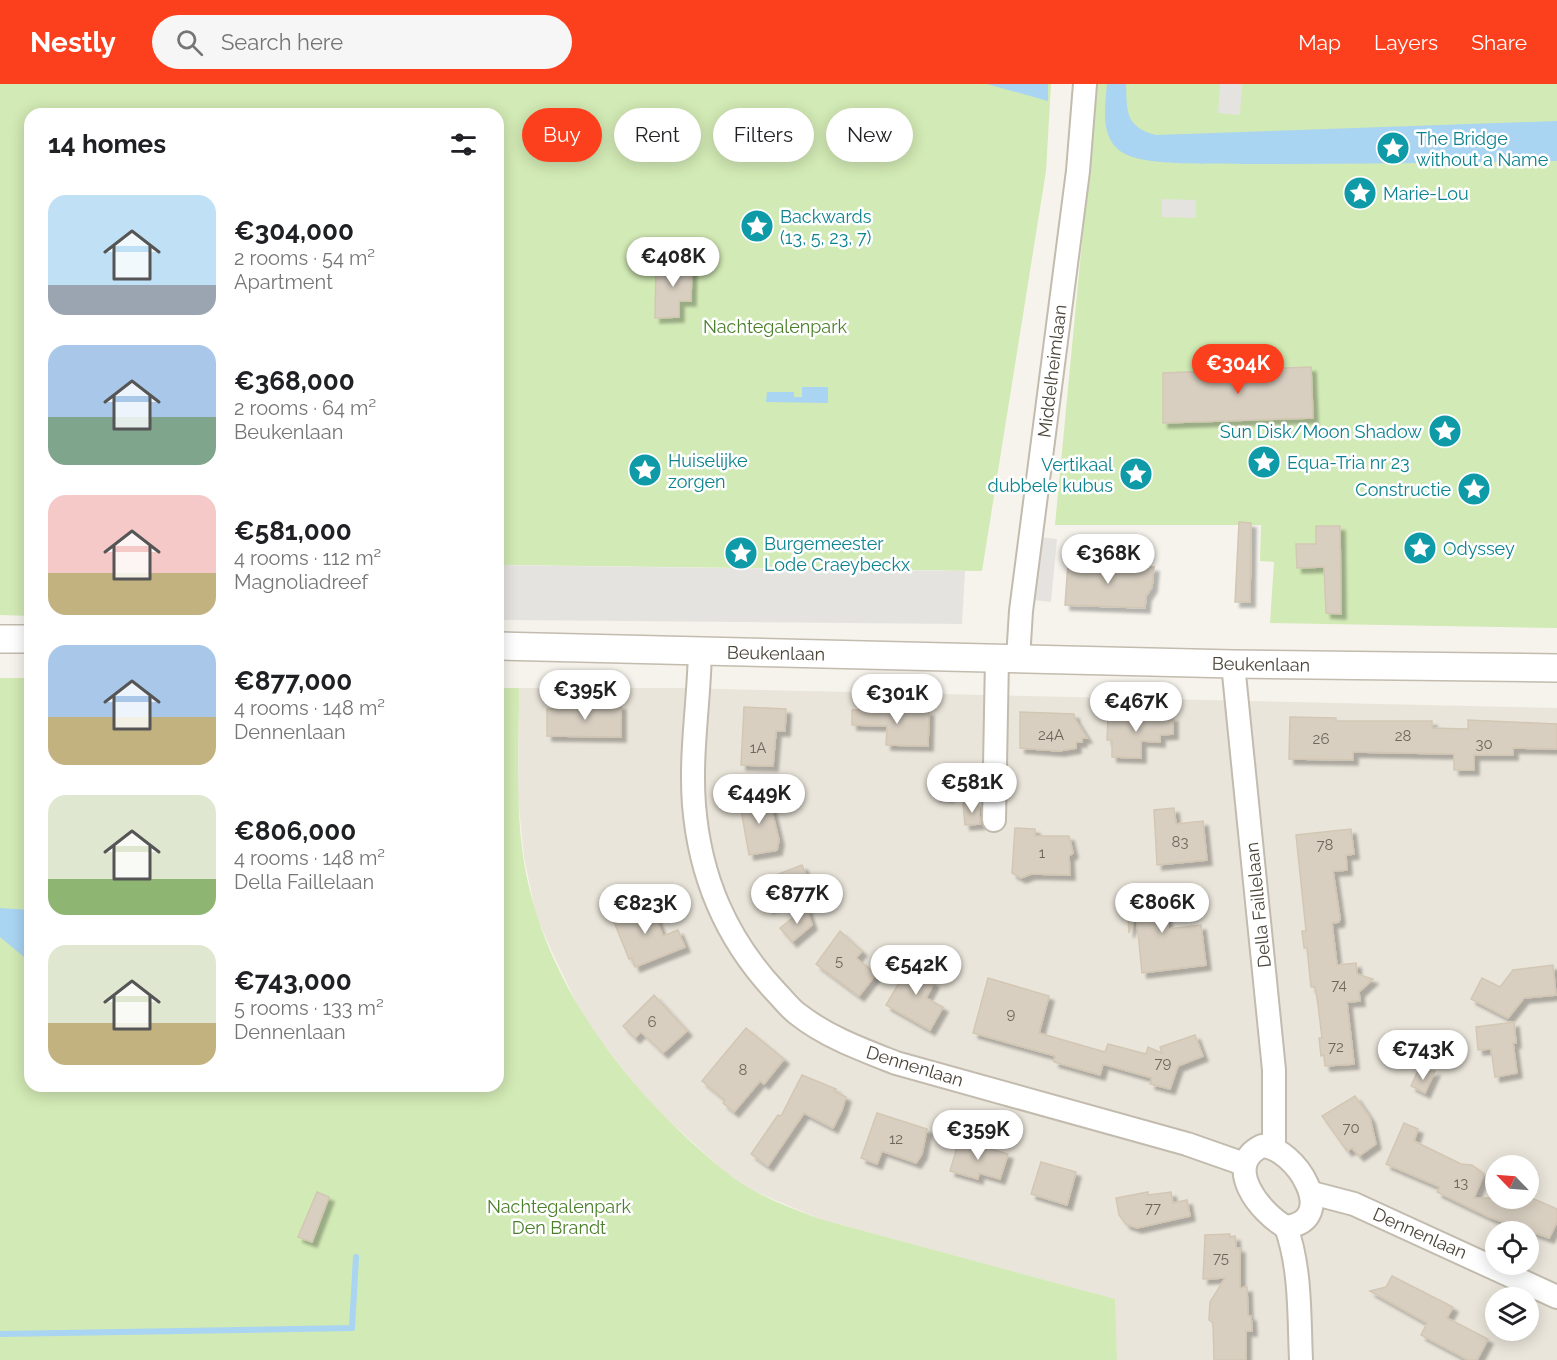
<!DOCTYPE html>
<meta charset="utf-8">
<style>
body{margin:0;font-family:Raleway,sans-serif;background:#f6f6f6;color:#202124;height:100vh;display:flex;flex-direction:column;font-size:22px;white-space:nowrap}
*{box-sizing:border-box;margin:0}
p{font-size:20px;color:#757577}
.icon{flex:none;width:33px;height:33px;fill:none;stroke:currentColor;stroke-width:2;stroke-linecap:round;stroke-linejoin:round}
.map{position:relative;flex:1;overflow:hidden}
.panel{position:absolute;left:24px;top:24px;width:480px;height:984px;display:flex;flex-direction:column;background:#fff;border-radius:18px;box-shadow:0 3px 15px #0003}
.panel>*{flex:none}
.top-card{position:absolute;left:522px;top:24px;width:570px;height:54px;display:flex;gap:12px}
.needle{width:39px;rotate:295deg}
.tools{position:absolute;left:1485px;top:1071px;display:grid;gap:12px}
.tools a{display:grid;place-items:center;width:54px;height:54px;border-radius:50%;background:#fff;box-shadow:0 3px 15px #0003;font-size:30px}
.price{position:absolute;translate:-50% -51px;padding:0 14px;border-radius:21px;background:#fff;color:#222;font-size:20px;line-height:39px;filter:drop-shadow(0 2px 3px #0008)}
.price::after{content:'';position:absolute;left:50%;top:36px;width:18px;height:14px;margin-left:-9px;background:inherit;clip-path:polygon(0 0,100% 0,50% 100%)}
.price.on{background:#fc3f1d;color:#fff}
ul{padding:0;list-style:none}
li{display:flex;align-items:center;gap:18px;height:150px;padding:0 24px}
li span{display:grid;place-items:center;flex:none;width:168px;height:120px;border-radius:18px;color:#555}
li>.icon{margin-inline-start:auto}
span .icon{width:72px;height:72px;fill:#fffc;stroke-width:1}
li b{font-size:26px}
h2{display:flex;justify-content:space-between;align-items:center;height:72px;padding:0 24px;font-size:26px}
.tag{padding:0 21px;border-radius:27px;background:#fff;box-shadow:0 3px 15px #0003;font-size:21px;line-height:54px}
.tag.on{background:#fc3f1d;color:#fff}
header{display:flex;align-items:center;gap:36px;box-sizing:border-box;height:84px;padding:0 30px;background:#fc3f1d;color:#fff}
header strong{font-size:28px}
nav{display:flex;gap:33px;margin-inline-start:auto;font-size:21px}
.search{width:420px;height:54px;background:#f6f6f6;display:flex;align-items:center;gap:15px;box-sizing:border-box;padding:0 21px;border-radius:33px;color:#757577;font-size:22px}
.map>svg:first-child{display:block}
.residential{fill:#eae5da;fill-rule:evenodd}
.green{fill:#d2eab5}
.parking{fill:#e5e3e0}
.water{fill:#a9d4f2}
.pier{fill:#f6f3ec}
.lines{fill:none;stroke-linecap:round;stroke-linejoin:round}
.stream{stroke:#a9d4f2;stroke-width:6}
.building{fill:#d8cfc1;stroke:#d3c7b4;stroke-width:1.5;filter:url(#shadow)}
.minor-casing{stroke:#c2bbae;stroke-width:26}
.tertiary-casing{stroke:#c2bbae;stroke-width:30}
.minor{stroke:#fff;stroke-width:22}
.tertiary{stroke:#fff;stroke-width:27}
.labels{text-anchor:middle;dominant-baseline:central;stroke-width:5;stroke-linejoin:round;paint-order:stroke}
.number-label{font-size:15px;fill:#6e675b}
.culture-label{font-size:18px;fill:#0d838f;stroke:#fff;text-anchor:start}
.park-label{font-size:18px;fill:#4a7f2a;stroke:#fff}
.street-label{font-size:18px;fill:#4b4439;stroke:#fff}
</style>
<header>
<strong>Nestly</strong>
<div class="search"><svg class="icon" aria-label="search" viewBox="0 0 24 24"><circle cx="10" cy="10" r="6"/><path d="M15 15l6 6"/></svg>Search here</div>
<nav><a>Map</a><a>Layers</a><a>Share</a></nav>
</header>
<div class="map">
<svg width="1557" height="1276" viewBox="0 0 1557 1276">
<defs>
<filter id="shadow"><feDropShadow dx="5" dy="5" stdDeviation="1.5" flood-color="#0004"/></filter>
</defs>
<rect width="100%" height="100%" fill="#f6f3ec"/>
<path class="residential" d="M519,604H679L1557,624V1276H1117L1114,1215L820,1135L749,1105L725,1088L651,1020L586,939L553,870L536,831L524,773L518,713ZM1496,1082H1528V1114H1496ZM1496,1148H1528V1180H1496ZM1496,1214H1528V1246H1496Z"/>
<g class="green">
<polygon points="0,0 1051,0 1046,87 982,487 498,481 498,30 30,30 30,532 0,531"/>
<polygon points="1097,0 1557,0 1557,544 1270,539 1274,478 1260,477 1261,441 1055,441"/>
<path d="M0,594H30V1002H498V604H519C519,660 515,716 523,772C540,884 608,981 689,1056C708,1073 727,1091 749,1104C771,1117 796,1126 820,1135L1115,1215L1117,1276H0Z"/>
</g>
<g class="parking">
<polygon points="1220,0 1242,0 1240,31 1218,29"/>
<polygon points="1162,115 1196,116 1196,134 1162,133"/>
<polygon points="1040,453 1057,455 1051,518 1033,516"/>
<polygon points="498,481 965,487 962,540 498,536"/>
</g>
<g class="water">
<polygon points="987,0 1048,0 1048,17"/>
<path d="M1107,0H1126C1127,28 1125,43 1156,51L1557,37V77C1452,79 1347,80 1242,80C1216,79 1146,82 1125,70C1099,56 1105,24 1107,0Z"/>
<polygon points="802,303 828,303 828,319 766,318 767,308 794,308 794,313 802,313"/>
<polygon points="0,824 30,826 30,878 0,853"/>
</g>
<polygon class="pier" points="1391,47 1396,47 1396,80 1390,80"/>
<g class="lines">
<polyline class="stream" points="0,1250 352,1244 356,1173"/>
</g>
<g class="building">
<polygon points="673,175 692,175 691,217 679,217 679,233 655,234 656,182 673,182"/>
<polygon points="1311,283 1313,334 1163,339 1163,289"/>
<polygon points="1239,438 1251,439 1250,518 1235,518"/>
<polygon points="1316,442 1340,442 1341,530 1326,529 1324,483 1297,484 1296,460 1316,460"/>
<polygon points="1125,477 1130,481 1154,483 1152,503 1146,512 1145,524 1065,521 1068,479 1120,481"/>
<polygon points="572,621 621,621 621,653 547,652 547,625 573,625"/>
<polygon points="744,623 786,625 785,647 776,647 773,682 741,681"/>
<polygon points="852,626 929,627 928,662 886,661 887,642 852,641"/>
<polygon points="1020,628 1074,630 1075,635 1087,654 1082,654 1082,658 1076,658 1076,664 1059,667 1020,664"/>
<polygon points="1108,631 1173,633 1173,650 1160,651 1160,658 1141,657 1141,674 1112,673 1112,656 1107,656"/>
<polygon points="1290,633 1336,634 1336,637 1432,637 1432,644 1468,645 1468,636 1557,640 1557,665 1513,664 1513,671 1474,671 1474,686 1454,686 1454,670 1353,668 1353,676 1289,675"/>
<polygon points="936,690 950,690 949,713 935,712"/>
<polygon points="768,711 779,756 777,766 749,771 739,715"/>
<polygon points="978,718 980,740 965,741 963,719"/>
<polygon points="1174,724 1176,740 1203,737 1207,776 1157,781 1154,726"/>
<polygon points="1015,744 1035,745 1035,752 1069,752 1073,769 1069,772 1070,791 1031,790 1021,794 1012,789"/>
<polygon points="1351,745 1354,770 1346,771 1347,786 1333,787 1340,834 1339,838 1332,839 1337,881 1356,879 1357,890 1373,895 1359,908 1360,917 1347,918 1354,980 1325,982 1324,971 1321,972 1319,954 1322,954 1318,921 1315,903 1311,903 1307,864 1304,864 1302,847 1306,847 1296,751"/>
<polygon points="802,781 812,805 768,824 758,798"/>
<polygon points="1163,802 1168,845 1201,841 1206,881 1142,889 1136,829 1129,849 1126,806"/>
<polygon points="649,816 663,852 678,846 685,863 635,883 632,874 629,875 612,833"/>
<polygon points="806,823 812,841 792,858 780,844"/>
<polygon points="840,847 862,867 856,874 876,890 859,912 816,880"/>
<polygon points="914,873 931,883 925,894 934,899 926,914 943,923 930,946 886,921"/>
<polygon points="1553,881 1556,911 1524,914 1508,934 1471,915 1482,894 1500,903 1513,886"/>
<polygon points="988,894 1049,912 1039,949 1105,968 1108,960 1146,970 1148,963 1162,969 1160,963 1195,951 1203,972 1178,982 1170,1005 1150,1000 1152,994 1103,980 1100,991 1054,978 1055,972 973,949"/>
<polygon points="654,911 687,947 663,969 641,948 635,954 623,942"/>
<polygon points="1514,938 1516,959 1513,959 1517,989 1495,993 1491,965 1478,966 1476,943"/>
<polygon points="746,944 784,975 764,1000 760,997 734,1028 723,1019 725,1016 702,997"/>
<polygon points="1435,987 1425,1009 1411,1002 1417,989"/>
<polygon points="802,991 836,1005 834,1007 846,1013 842,1026 833,1044 804,1029 768,1082 751,1070 778,1031 781,1032"/>
<polygon points="1355,1012 1370,1034 1376,1060 1359,1072 1352,1064 1347,1067 1322,1032"/>
<polygon points="877,1029 927,1045 922,1070 916,1079 882,1067 877,1080 861,1074"/>
<polygon points="1404,1039 1418,1045 1414,1057 1461,1080 1472,1081 1484,1090 1474,1114 1532,1114 1557,1125 1557,1138 1549,1154 1489,1133 1437,1108 1440,1103 1386,1080"/>
<polygon points="959,1056 1008,1070 1000,1095 979,1089 978,1095 950,1087"/>
<polygon points="1041,1078 1076,1088 1067,1121 1031,1110"/>
<polygon points="317,1108 329,1113 312,1158 298,1153"/>
<polygon points="1148,1108 1148,1111 1171,1108 1173,1119 1187,1116 1190,1132 1137,1144 1126,1140 1119,1131 1116,1114"/>
<polygon points="1230,1150 1230,1153 1235,1152 1236,1164 1240,1164 1240,1204 1247,1203 1248,1232 1251,1232 1252,1247 1246,1247 1246,1276 1214,1276 1213,1239 1209,1236 1210,1218 1225,1194 1203,1195 1205,1151"/>
<polygon points="1392,1192 1453,1223 1447,1234 1488,1255 1477,1276 1468,1276 1421,1251 1427,1239 1370,1207 1386,1203"/>
</g>
<g class="lines">
<defs>
<g id="minor">
<path d="M700,567C699,618 690,670 694,721C700,794 726,855 776,908C784,916 790,925 799,931C827,953 863,966 896,979L1187,1060L1244,1080"/>
<polyline points="1018,575 1021,527 1078,87 1085,0"/>
<polyline points="1233,580 1274,986 1274,1063"/>
<polyline points="994,736 997,574"/>
<path d="M1262,1062C1295,1063 1341,1136 1286,1143C1260,1129 1222,1081 1262,1062Z"/>
<polyline points="1312,1109 1354,1120 1557,1213"/>
<path d="M1286,1143C1301,1185 1299,1232 1301,1276"/>
</g>
<g id="tertiary">
<polyline points="0,555 30,555"/>
<polyline points="498,562 1233,580 1557,584"/>
</g>
</defs>
<use href="#minor" class="minor-casing"/>
<use href="#tertiary" class="tertiary-casing"/>
<use href="#minor" class="minor"/>
<use href="#tertiary" class="tertiary"/>
</g>
<defs>
<symbol id="sight-disc" viewBox="-11 -11 22 22"><circle r="9.5" fill="#0f9aa8" stroke="#fff"/><path d="M0-6L1.8-2.2L6-1.7L2.9 1.2L3.7 5.4L0 3.3L-3.7 5.4L-2.9 1.2L-6-1.7L-1.8-2.2Z" fill="#fff"/></symbol>
</defs>
<g fill-rule="evenodd">
<use href="#sight-disc" x="1374" y="45" width="38" height="38"/>
<use href="#sight-disc" x="1341" y="90" width="38" height="38"/>
<use href="#sight-disc" x="738" y="123" width="38" height="38"/>
<use href="#sight-disc" x="1426" y="328" width="38" height="38"/>
<use href="#sight-disc" x="1245" y="359" width="38" height="38"/>
<use href="#sight-disc" x="626" y="367" width="38" height="38"/>
<use href="#sight-disc" x="1117" y="371" width="38" height="38"/>
<use href="#sight-disc" x="1455" y="386" width="38" height="38"/>
<use href="#sight-disc" x="1401" y="445" width="38" height="38"/>
<use href="#sight-disc" x="722" y="450" width="38" height="38"/>
</g>
<g class="labels">
<g class="number-label">
<text x="1051" y="651">24A</text>
<text x="1403" y="652">28</text>
<text x="1321" y="655">26</text>
<text x="1484" y="660">30</text>
<text x="758" y="664">1A</text>
<text x="1180" y="758">83</text>
<text x="1325" y="761">78</text>
<text x="1042" y="769">1</text>
<text x="839" y="877">5</text>
<text x="1339" y="901">74</text>
<text x="1011" y="930">9</text>
<text x="652" y="938">6</text>
<text x="1336" y="963">72</text>
<text x="1163" y="979">79</text>
<text x="743" y="986">8</text>
<text x="1351" y="1044">70</text>
<text x="896" y="1055">12</text>
<text x="1461" y="1099">13</text>
<text x="1153" y="1124">77</text>
<text x="1221" y="1174">75</text>
</g>
<g class="culture-label">
<text x="1416" y="54">The Bridge<tspan x="1416" dy="21">without a Name</tspan></text>
<text x="1383" y="109">Marie-Lou</text>
<text x="780" y="132">Backwards<tspan x="780" dy="21">(13, 5, 23, 7)</tspan></text>
<text x="1422" y="347" text-anchor="end">Sun Disk/Moon Shadow</text>
<text x="668" y="376">Huiselijke<tspan x="668" dy="21">zorgen</tspan></text>
<text x="1287" y="378">Equa-Tria nr 23</text>
<text x="1113" y="380" text-anchor="end">Vertikaal<tspan x="1113" dy="21">dubbele kubus</tspan></text>
<text x="1451" y="405" text-anchor="end">Constructie</text>
<text x="764" y="459">Burgemeester<tspan x="764" dy="21">Lode Craeybeckx</tspan></text>
<text x="1443" y="464">Odyssey</text>
</g>
<g class="park-label">
<text x="775" y="242">Nachtegalenpark</text>
<text x="559" y="1122">Nachtegalenpark<tspan x="559" dy="21">Den Brandt</tspan></text>
</g>
<g class="street-label">
<text transform="translate(1052 287) rotate(-83)">Middelheimlaan</text>
<text transform="translate(776 569) rotate(1)">Beukenlaan</text>
<text transform="translate(1261 580) rotate(1)">Beukenlaan</text>
<text transform="translate(1258 821) rotate(-96)">Della Faillelaan</text>
<text transform="translate(915 982) rotate(17)">Dennenlaan</text>
<text transform="translate(1420 1149) rotate(24)">Dennenlaan</text>
</g>
</g>
</svg>
<div class="tools">
<a><svg class="needle" viewBox="-14 -14 28 28"><path d="M0-13l5 13h-10z" fill="#e53935"/><path d="M0 13l5-13h-10z" fill="#757577"/></svg></a>
<a><svg class="icon" aria-label="locate" viewBox="0 0 24 24"><circle cx="12" cy="12" r="6"/><path d="M12 2v4M12 18v4M2 12h4M18 12h4"/></svg></a>
<a><svg class="icon" aria-label="layers" viewBox="0 0 24 24"><path d="M12 4l9 5-9 5-9-5zM3 14l9 5 9-5"/></svg></a>
</div>
<b class="price" style="left:673px;top:204px">€408K</b>
<b class="price on" style="left:1238px;top:311px">€304K</b>
<b class="price" style="left:1108px;top:501px">€368K</b>
<b class="price" style="left:585px;top:637px">€395K</b>
<b class="price" style="left:897px;top:641px">€301K</b>
<b class="price" style="left:1136px;top:649px">€467K</b>
<b class="price" style="left:972px;top:730px">€581K</b>
<b class="price" style="left:759px;top:741px">€449K</b>
<b class="price" style="left:797px;top:841px">€877K</b>
<b class="price" style="left:1162px;top:850px">€806K</b>
<b class="price" style="left:645px;top:851px">€823K</b>
<b class="price" style="left:916px;top:912px">€542K</b>
<b class="price" style="left:1423px;top:997px">€743K</b>
<b class="price" style="left:978px;top:1077px">€359K</b>
<div class="top-card">
<a class="tag on">Buy</a>
<a class="tag">Rent</a>
<a class="tag">Filters</a>
<a class="tag">New</a>
</div>
<section class="panel">
<h2>14 homes<svg class="icon" aria-label="filters" viewBox="0 0 24 24"><path d="M4 7h16M4 17h16"/><circle cx="9" cy="7" r="2"/><circle cx="15" cy="17" r="2"/></svg></h2>
<ul>
<li><span style="background:linear-gradient(#bfe0f5 75%,#9aa5b1 0)"><svg class="icon" aria-label="home" viewBox="0 0 24 24"><path d="M3 11l9-7 9 7M6 9v11h12V9"/></svg></span><div><b>€304,000</b><p>2 rooms · 54 m²</p><p>Apartment</p></div></li>
<li><span style="background:linear-gradient(#a9c7e8 60%,#7fa58c 0)"><svg class="icon" aria-label="home" viewBox="0 0 24 24"><path d="M3 11l9-7 9 7M6 9v11h12V9"/></svg></span><div><b>€368,000</b><p>2 rooms · 64 m²</p><p>Beukenlaan</p></div></li>
<li><span style="background:linear-gradient(#f6c9c9 65%,#c2b280 0)"><svg class="icon" aria-label="home" viewBox="0 0 24 24"><path d="M3 11l9-7 9 7M6 9v11h12V9"/></svg></span><div><b>€581,000</b><p>4 rooms · 112 m²</p><p>Magnoliadreef</p></div></li>
<li><span style="background:linear-gradient(#a9c7e8 60%,#c2b280 0)"><svg class="icon" aria-label="home" viewBox="0 0 24 24"><path d="M3 11l9-7 9 7M6 9v11h12V9"/></svg></span><div><b>€877,000</b><p>4 rooms · 148 m²</p><p>Dennenlaan</p></div></li>
<li><span style="background:linear-gradient(#dfe7d0 70%,#8fb573 0)"><svg class="icon" aria-label="home" viewBox="0 0 24 24"><path d="M3 11l9-7 9 7M6 9v11h12V9"/></svg></span><div><b>€806,000</b><p>4 rooms · 148 m²</p><p>Della Faillelaan</p></div></li>
<li><span style="background:linear-gradient(#dfe7d0 65%,#c2b280 0)"><svg class="icon" aria-label="home" viewBox="0 0 24 24"><path d="M3 11l9-7 9 7M6 9v11h12V9"/></svg></span><div><b>€743,000</b><p>5 rooms · 133 m²</p><p>Dennenlaan</p></div></li>
</ul>
</section>
</div>
